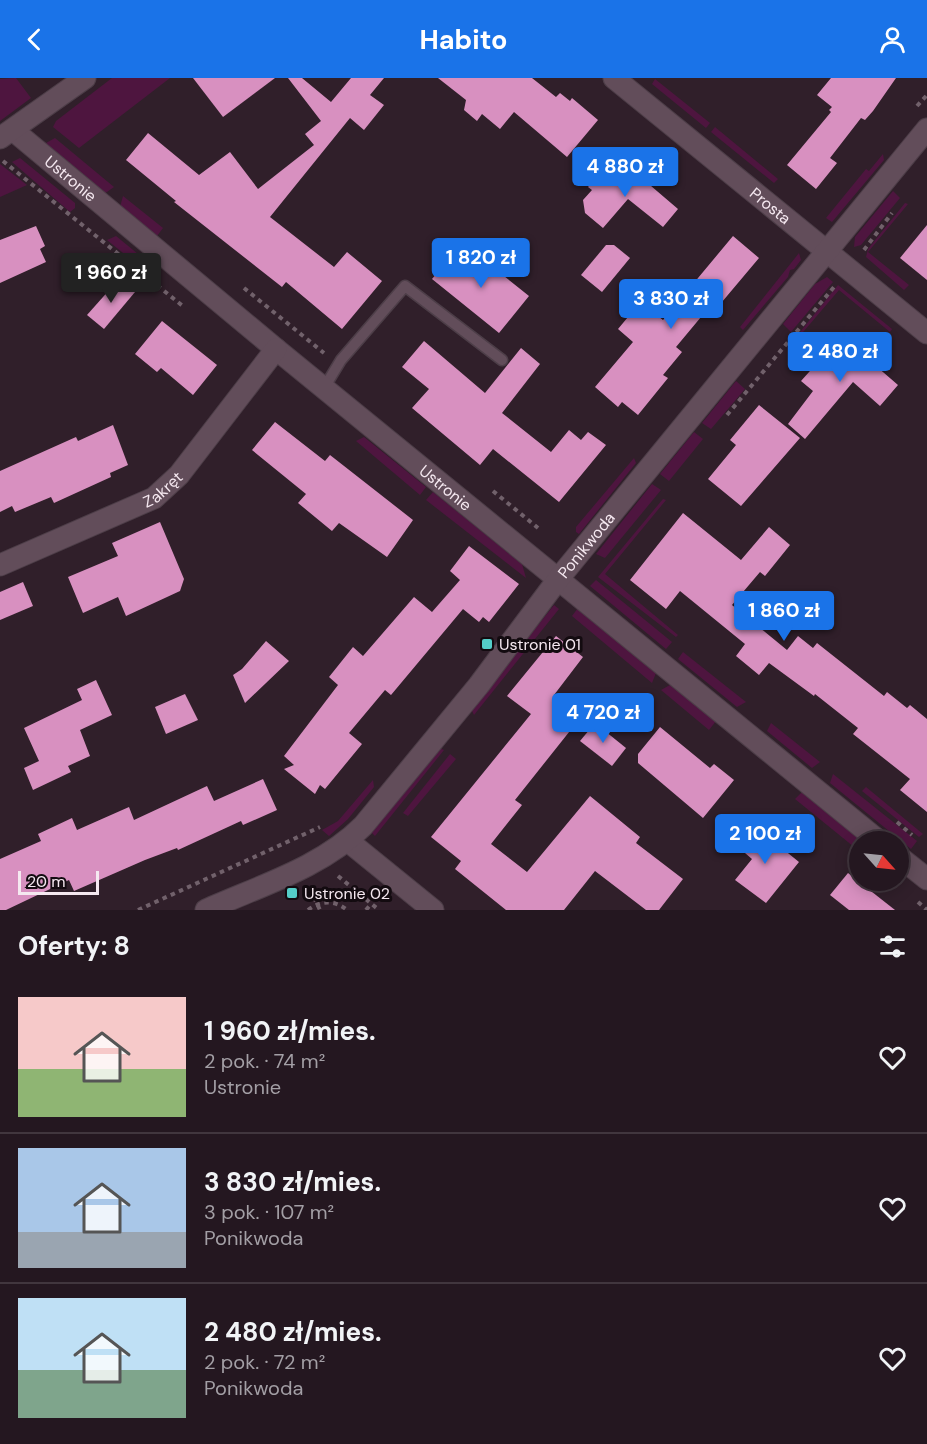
<!DOCTYPE html>
<html lang="pl">
<meta charset="utf-8">
<style>
body{margin:0;font-family:"DM Sans",sans-serif;background:#2c2029;color:#f1f3f6;height:100vh;display:flex;flex-direction:column;font-size:22px;white-space:nowrap}
*{box-sizing:border-box;margin:0}
p{font-size:20px;color:#a39fa5}
.icon{flex:none;width:33px;height:33px;fill:none;stroke:currentColor;stroke-width:2;stroke-linecap:round;stroke-linejoin:round}
.map{position:relative;height:832px;overflow:hidden}
.drawer{display:flex;flex-direction:column;background:#241720;flex:1}
.drawer>*{flex:none}
.needle{width:39px;rotate:117deg}
.fabs{position:absolute;left:849px;top:753px;display:grid;gap:12px}
.fabs a{display:grid;place-items:center;width:60px;height:60px;border-radius:50%;background:#241720;box-shadow:0 3px 15px #0003,0 0 0 2px #41363e;font-size:30px}
.scale{position:absolute;left:18px;bottom:15px;width:81px;box-sizing:border-box;padding-left:6px;border:3px solid #f5e8f0;border-top:0;font-size:16px;line-height:21px;white-space:nowrap;color:#f5e8f0;-webkit-text-stroke:4px #130b10;paint-order:stroke}
.price{position:absolute;translate:-50% -51px;padding:0 14px;border-radius:6px;background:#1a73e8;color:#fff;font-size:20px;line-height:39px;filter:drop-shadow(0 2px 3px #0008)}
.price::after{content:'';position:absolute;left:50%;top:36px;width:18px;height:14px;margin-left:-9px;background:inherit;clip-path:polygon(0 0,100% 0,50% 100%)}
.price.current{background:#222;color:#fff}
ul{padding:0;list-style:none}
li{display:flex;align-items:center;gap:18px;height:150px;padding:0 18px}
li+li{border-top:2px solid #41363e}
li span{display:grid;place-items:center;flex:none;width:168px;height:120px;border-radius:0px;color:#555}
li>.icon{margin-inline-start:auto}
span .icon{width:72px;height:72px;fill:#fffc;stroke-width:1}
li b{font-size:26px}
h2{display:flex;justify-content:space-between;align-items:center;height:72px;padding:0 18px;font-size:26px}
header{display:flex;justify-content:space-between;align-items:center;height:78px;padding:0 18px;background:#1a73e8;color:#fff;font-size:27px;font-weight:700}
.map>svg:first-child{display:block}
.green{fill:#4e153f}
.building{fill:#d890c0}
.lines{fill:none;stroke-linecap:round;stroke-linejoin:round}
.service-casing{stroke:#4d3e48;stroke-width:13}
.minor-casing{stroke:#4d3e48;stroke-width:23}
.path{stroke:#71616b;stroke-width:4;stroke-dasharray:4.5 4.5;stroke-linecap:butt}
.service{stroke:#624d5a;stroke-width:10}
.minor{stroke:#624d5a;stroke-width:21}
.poi-dot{fill:#54cdc8;stroke:#130b10;stroke-width:2}
.labels{text-anchor:middle;dominant-baseline:central;stroke-width:6;stroke-linejoin:round;paint-order:stroke}
.street-label{font-size:16px;fill:#f5e8f0;stroke:#130b10}
.poi-label{font-size:16px;fill:#f5e8f0;stroke:#130b10;text-anchor:start}
</style>
<header><svg class="icon" aria-label="back" viewBox="0 0 24 24"><path d="M15 5l-7 7 7 7"/></svg>Habito<svg class="icon" aria-label="person" viewBox="0 0 24 24"><circle cx="12" cy="8" r="4"/><path d="M4 21q1-7 8-7t8 7"/></svg></header>
<div class="map">
<svg width="927" height="832" viewBox="0 0 927 832">
<rect width="100%" height="100%" fill="#301f2a"/>
<g class="green">
<polygon points="16,0 31,20 0,43 0,1"/>
<polygon points="112,0 170,0 79,70 53,49 56,43"/>
<polygon points="655,1 710,45 706,50 652,6"/>
<polygon points="715,49 778,101 774,105 711,54"/>
<polygon points="55,60 114,109 104,116 53,74 46,65"/>
<polygon points="883,76 884,82 832,144 826,140 866,91 869,93"/>
<polygon points="20,80 75,125 75,130 70,134 12,84"/>
<polygon points="0,86 27,107 0,119"/>
<polygon points="893,113 900,120 861,167 854,169 855,159"/>
<polygon points="123,118 163,150 157,158 120,129"/>
<polygon points="905,125 908,126 868,174 909,207 904,212 866,179 868,171"/>
<polygon points="116,158 160,194 159,204 107,162"/>
<polygon points="799,175 801,182 794,191 790,192 788,199 743,252 740,249"/>
<polygon points="827,199 833,204 791,254 783,246 815,206"/>
<polygon points="838,207 892,251 890,254 839,212 798,260 796,259"/>
<polygon points="736,303 745,311 711,351 702,345"/>
<polygon points="694,354 703,361 669,403 660,396"/>
<polygon points="364,359 426,409 420,417 356,363"/>
<polygon points="634,380 636,385 579,456 576,454 576,449"/>
<polygon points="652,406 661,412 605,480 596,476"/>
<polygon points="433,414 522,486 526,500 426,422"/>
<polygon points="663,421 666,422 605,496 678,557 676,559 598,499"/>
<polygon points="596,502 672,564 666,571 590,508"/>
<polygon points="554,527 559,531 474,637 471,631"/>
<polygon points="578,530 656,595 652,605 572,538"/>
<polygon points="683,574 746,624 737,629 678,581"/>
<polygon points="670,607 716,643 709,652 661,612"/>
<polygon points="771,645 820,684 812,690 767,653"/>
<polygon points="439,670 444,672 375,758 371,754"/>
<polygon points="450,676 456,681 408,738 403,735"/>
<polygon points="833,696 917,763 911,771 830,705"/>
<polygon points="373,702 374,709 348,741 329,758 322,752 338,743"/>
<polygon points="866,709 923,756 919,759 862,713"/>
<polygon points="802,714 863,763 860,764 859,773 795,721"/>
</g>
<g class="building">
<polygon points="193,0 275,0 223,39"/>
<polygon points="288,0 302,0 331,24 351,0 384,0 370,17 384,27 364,52 350,40 270,139 334,189 347,174 382,203 342,251 286,204 282,209 174,124 176,123 126,82 148,55 199,97 230,74 258,111 314,67 305,56 321,43"/>
<polygon points="438,0 532,0 556,19 560,15 570,23 572,20 598,42 567,79 514,34 500,51 482,36 477,43 464,32 466,22"/>
<polygon points="831,0 896,0 873,33 865,42 861,40 830,80 837,85 816,111 787,87 831,34 829,32 832,29 817,17"/>
<polygon points="606,88 621,101 630,90 678,131 663,149 628,121 603,150 585,135 583,122 592,112 588,109"/>
<polygon points="927,147 927,202 900,180"/>
<polygon points="36,148 45,168 40,171 46,184 0,205 0,162"/>
<polygon points="733,158 759,180 711,237 706,233 676,269 682,274 663,297 668,300 638,337 622,324 618,329 595,309 633,264 618,251 633,233 641,240 648,230 663,242"/>
<polygon points="606,167 614,167 630,180 602,214 581,197"/>
<polygon points="458,170 471,181 475,175 529,218 499,255 432,201"/>
<polygon points="119,201 135,214 104,251 87,237"/>
<polygon points="162,243 217,287 193,317 161,290 157,294 135,276"/>
<polygon points="843,256 872,279 869,282 898,307 880,328 853,304 805,361 788,346 813,313 801,303"/>
<polygon points="424,263 485,315 521,270 540,286 502,335 551,374 569,352 581,362 588,354 606,367 559,424 493,371 480,387 412,330 429,311 402,289"/>
<polygon points="759,327 800,360 741,428 708,401 736,367 730,362"/>
<polygon points="275,344 325,383 330,377 413,442 387,479 339,445 332,453 298,425 306,416 252,372"/>
<polygon points="113,347 128,387 110,395 111,399 54,425 51,419 15,434 12,428 0,434 0,393 76,359 78,363"/>
<polygon points="683,435 741,482 769,449 790,467 765,498 760,494 732,527 787,572 798,558 813,570 817,565 884,618 887,614 907,630 910,627 927,641 927,734 900,712 910,701 853,656 858,650 815,616 814,618 769,585 759,597 736,578 745,566 680,513 666,531 630,502"/>
<polygon points="160,444 184,501 180,513 126,538 118,519 83,535 68,499 118,478 112,465"/>
<polygon points="469,468 519,506 489,544 483,539 479,544 463,531 391,617 385,612 349,655 362,666 325,711 320,707 315,716 284,691 294,687 284,678 338,607 329,599 353,569 363,578 414,519 432,534 460,502 450,493"/>
<polygon points="23,504 33,528 0,542 0,514"/>
<polygon points="556,558 583,579 554,617 581,639 515,722 522,727 491,766 527,794 590,718 640,759 636,765 683,801 659,832 646,832 595,793 564,832 506,832 455,791 461,783 431,759 531,636 507,618"/>
<polygon points="266,563 289,583 245,625 233,597 242,591"/>
<polygon points="96,602 112,637 80,652 90,678 68,688 71,694 33,712 24,690 39,683 24,650 82,622 77,611"/>
<polygon points="185,616 198,642 166,656 155,629"/>
<polygon points="595,645 626,670 612,688 580,663"/>
<polygon points="660,649 710,690 714,686 734,702 703,740 638,685 638,676"/>
<polygon points="263,701 277,732 243,747 241,743 178,772 177,770 145,782 74,813 69,802 6,832 0,832 0,781 41,763 38,756 72,740 77,752 129,729 134,742 207,708 214,723"/>
<polygon points="756,749 799,784 766,825 735,802 752,781 738,769"/>
<polygon points="848,795 895,832 849,832 830,817"/>
</g>
<g class="lines">
<defs>
<polyline id="service" points="324,310 341,282 405,208 502,282"/>
<g id="minor">
<path id="s1" d="M614,0L927,255"/>
<path id="s2" d="M14,53L276,271L880,764"/>
<polyline points="0,60 85,0"/>
<path id="s3" d="M0,487L154,420L179,397L276,271"/>
<polyline points="348,763 433,832"/>
<polyline points="898,778 927,801"/>
<path id="s4" d="M206,832C259,808 321,790 363,748L479,607L559,500L927,51"/>
</g>
</defs>
<use href="#service" class="service-casing"/>
<use href="#minor" class="minor-casing"/>
<g class="path">
<polyline points="917,28 927,17"/>
<polyline points="3,83 184,229"/>
<polyline points="864,172 892,135"/>
<polyline points="244,210 324,275"/>
<polyline points="727,337 834,209"/>
<polyline points="493,413 538,450"/>
<polyline points="897,744 912,757"/>
<polyline points="338,798 379,832"/>
<polyline points="310,811 320,832"/>
<polyline points="918,824 927,832"/>
<polyline points="138,832 320,749"/>
<path d="M308,832C321,822 335,822 347,832"/>
<polyline points="366,832 371,826"/>
</g>
<use href="#service" class="service"/>
<use href="#minor" class="minor"/>
</g>
<g class="poi-dot">
<rect x="481" y="560" width="12" height="12" rx="3"/>
<rect x="286" y="809" width="12" height="12" rx="3"/>
</g>
<g class="labels">
<g class="street-label">
<text stroke="none"><textPath href="#s2" startOffset="74">Ustronie</textPath></text>
<text stroke="none"><textPath href="#s1" startOffset="202">Prosta</textPath></text>
<text stroke="none"><textPath href="#s3" startOffset="180">Zakręt</textPath></text>
<text stroke="none"><textPath href="#s2" startOffset="560">Ustronie</textPath></text>
<text stroke="none"><textPath href="#s4" startOffset="538">Ponikwoda</textPath></text>
</g>
<g class="poi-label">
<text x="499" y="566">Ustronie 01</text>
<text x="304" y="815">Ustronie 02</text>
</g>
</g>
</svg>
<div class="fabs">
<a><svg class="needle" viewBox="-14 -14 28 28"><path d="M0-13l5 13h-10z" fill="#e53935"/><path d="M0 13l5-13h-10z" fill="#a39fa5"/></svg></a>
</div>
<div class="scale">20 m</div>
<b class="price" style="left:625px;top:120px">4 880 zł</b>
<b class="price" style="left:481px;top:211px">1 820 zł</b>
<b class="price current" style="left:111px;top:226px">1 960 zł</b>
<b class="price" style="left:671px;top:252px">3 830 zł</b>
<b class="price" style="left:840px;top:305px">2 480 zł</b>
<b class="price" style="left:784px;top:564px">1 860 zł</b>
<b class="price" style="left:603px;top:666px">4 720 zł</b>
<b class="price" style="left:765px;top:787px">2 100 zł</b>
</div>
<section class="drawer">
<h2>Oferty: 8<svg class="icon" aria-label="filters" viewBox="0 0 24 24"><path d="M4 7h16M4 17h16"/><circle cx="9" cy="7" r="2"/><circle cx="15" cy="17" r="2"/></svg></h2>
<ul>
<li><span style="background:linear-gradient(#f6c9c9 60%,#8fb573 0)"><svg class="icon" aria-label="home" viewBox="0 0 24 24"><path d="M3 11l9-7 9 7M6 9v11h12V9"/></svg></span><div><b>1 960 zł/mies.</b><p>2 pok. · 74 m²</p><p>Ustronie</p></div><svg class="icon" aria-label="heart" viewBox="0 0 24 24"><path d="M12 20l-8-8c-3-5 5-10 8-4 3-6 11-1 8 4z"/></svg></li>
<li><span style="background:linear-gradient(#a9c7e8 70%,#9aa5b1 0)"><svg class="icon" aria-label="home" viewBox="0 0 24 24"><path d="M3 11l9-7 9 7M6 9v11h12V9"/></svg></span><div><b>3 830 zł/mies.</b><p>3 pok. · 107 m²</p><p>Ponikwoda</p></div><svg class="icon" aria-label="heart" viewBox="0 0 24 24"><path d="M12 20l-8-8c-3-5 5-10 8-4 3-6 11-1 8 4z"/></svg></li>
<li><span style="background:linear-gradient(#bfe0f5 60%,#7fa58c 0)"><svg class="icon" aria-label="home" viewBox="0 0 24 24"><path d="M3 11l9-7 9 7M6 9v11h12V9"/></svg></span><div><b>2 480 zł/mies.</b><p>2 pok. · 72 m²</p><p>Ponikwoda</p></div><svg class="icon" aria-label="heart" viewBox="0 0 24 24"><path d="M12 20l-8-8c-3-5 5-10 8-4 3-6 11-1 8 4z"/></svg></li>
</ul>
</section>
